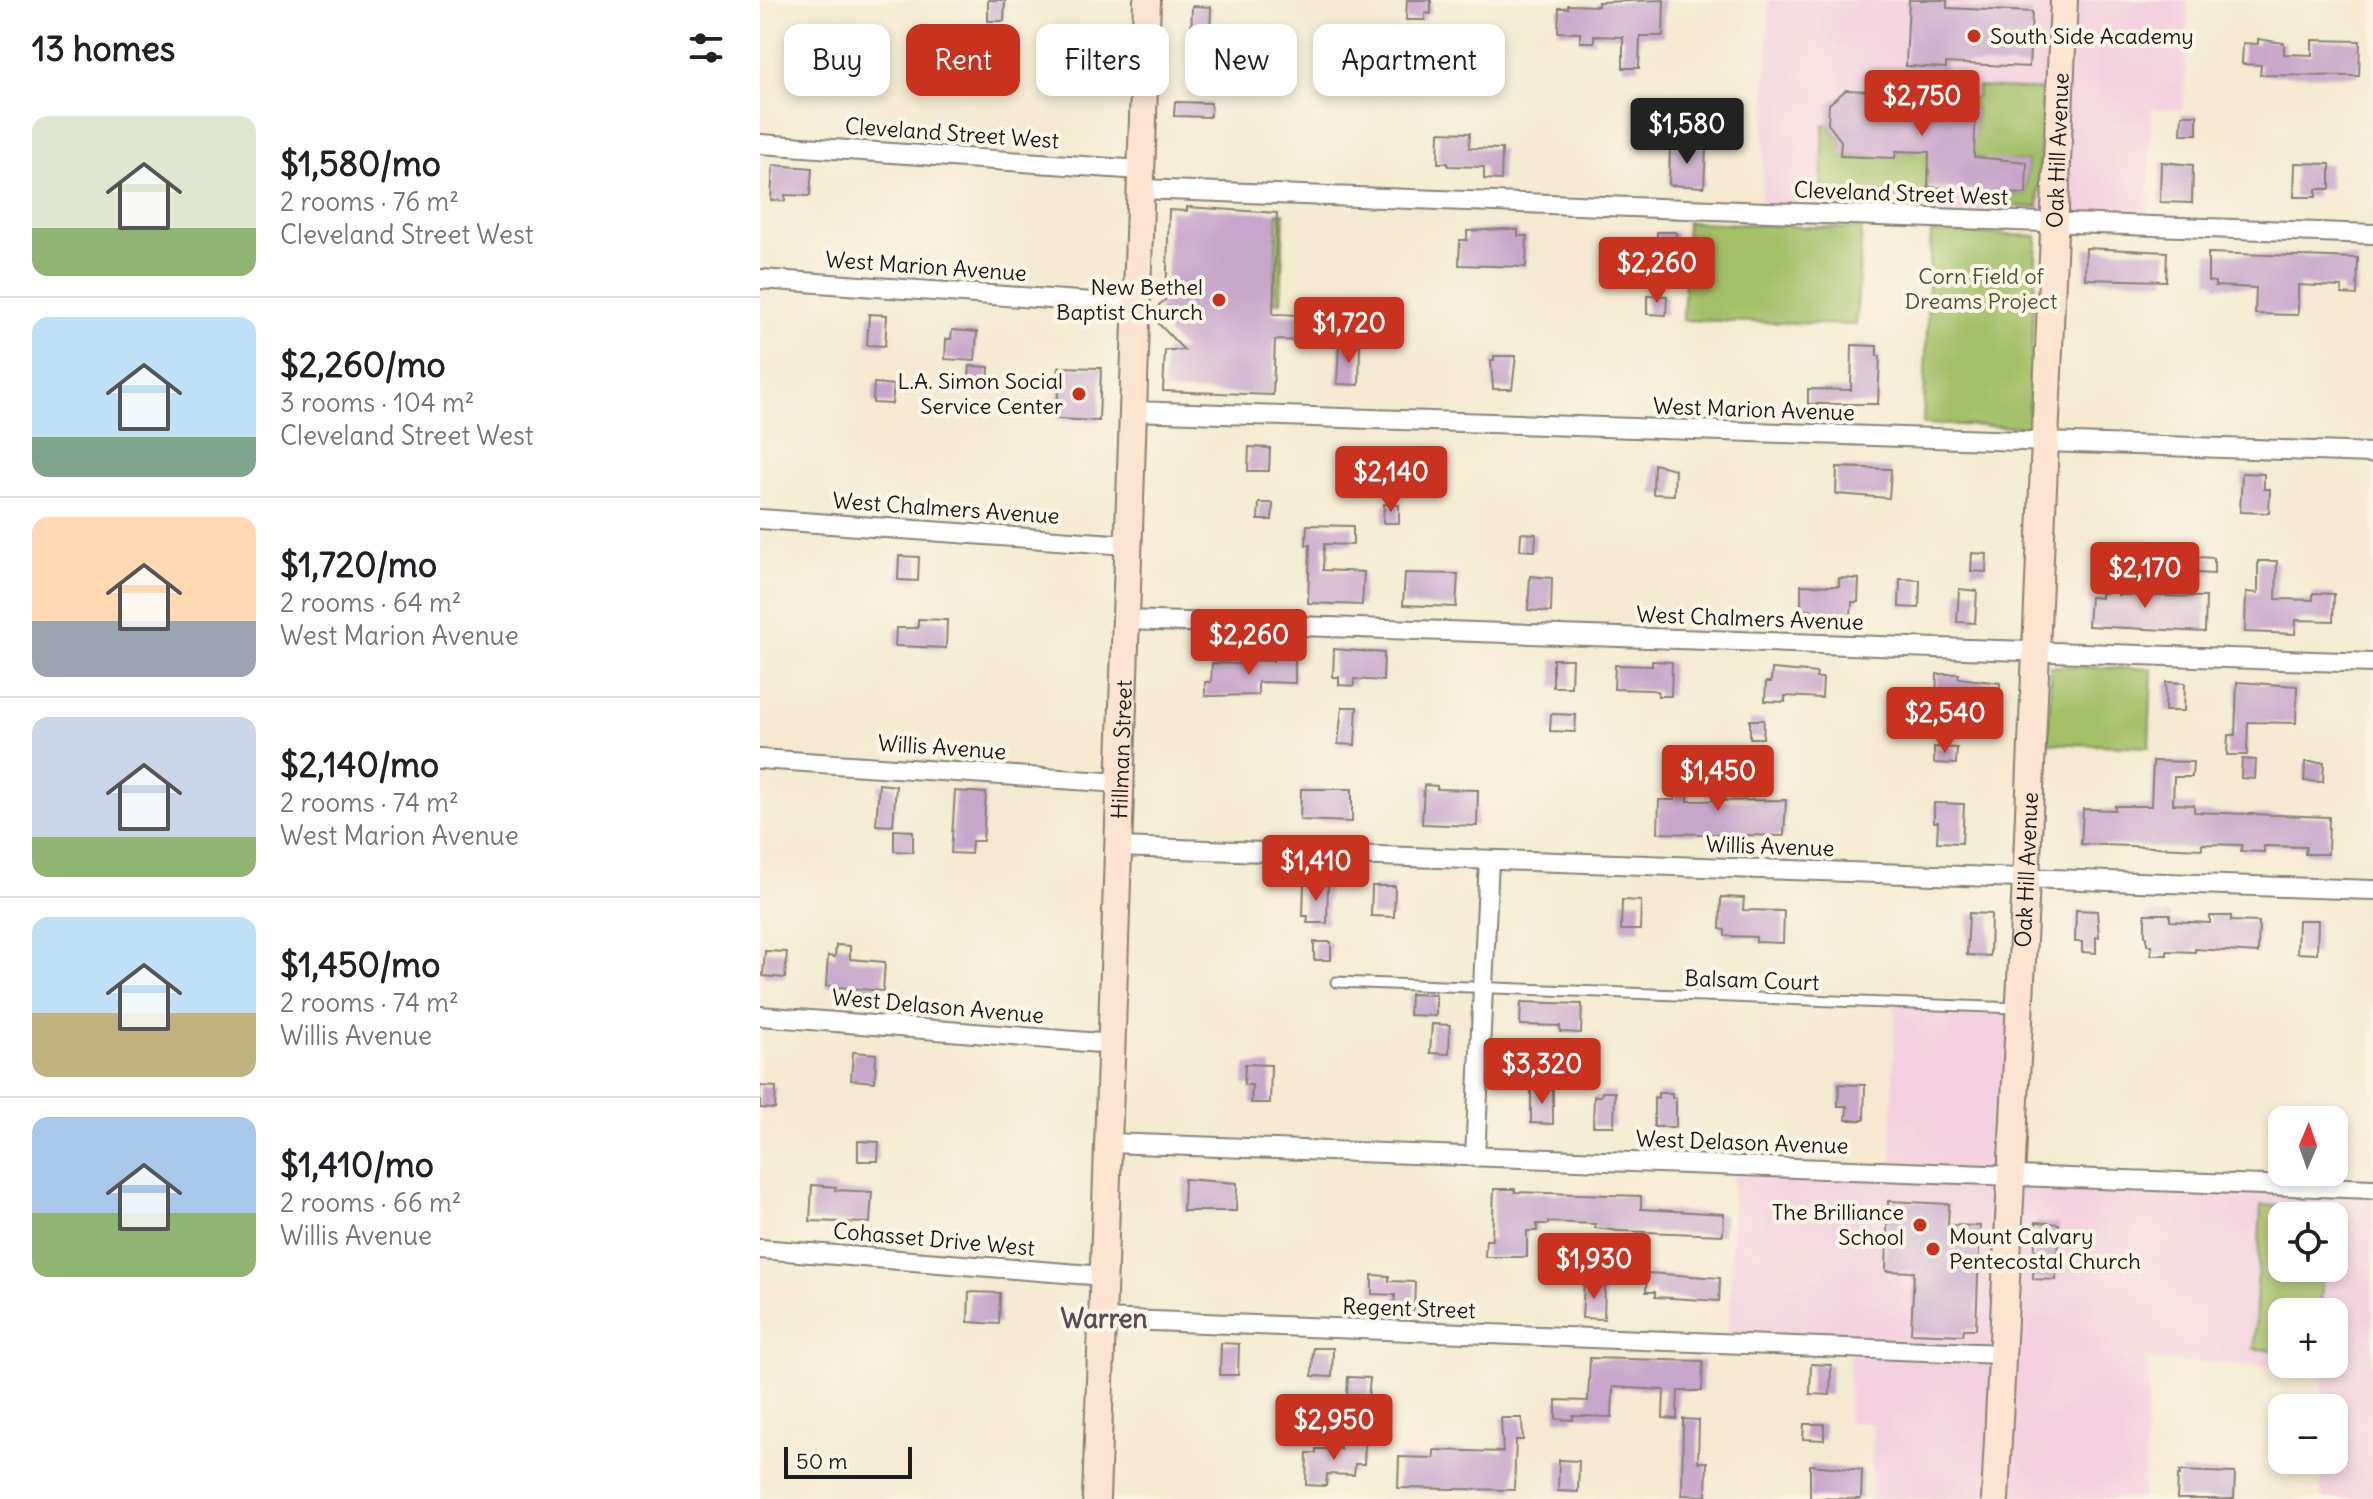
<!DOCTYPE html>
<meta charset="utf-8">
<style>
body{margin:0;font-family:Delius,sans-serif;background:#f2f2f2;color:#202124;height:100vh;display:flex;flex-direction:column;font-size:30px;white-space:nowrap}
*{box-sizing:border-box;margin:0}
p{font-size:26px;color:#757577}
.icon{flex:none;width:44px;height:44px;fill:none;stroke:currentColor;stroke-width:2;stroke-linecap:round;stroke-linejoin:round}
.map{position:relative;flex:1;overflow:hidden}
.side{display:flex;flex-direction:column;background:#fff;width:760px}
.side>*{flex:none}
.banner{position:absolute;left:24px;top:24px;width:760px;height:72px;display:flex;gap:16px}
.needle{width:52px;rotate:2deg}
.controls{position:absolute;left:1508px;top:1106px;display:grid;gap:16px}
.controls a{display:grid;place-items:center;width:80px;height:80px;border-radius:16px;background:#fff;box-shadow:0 4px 12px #0003;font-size:40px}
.scale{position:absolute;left:24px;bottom:20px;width:128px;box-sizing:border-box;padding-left:8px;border:4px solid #1c1c1c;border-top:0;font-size:22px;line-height:28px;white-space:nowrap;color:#1c1c1c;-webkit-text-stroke:6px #fcf5e5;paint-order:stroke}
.price{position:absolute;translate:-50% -68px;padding:0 18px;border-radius:8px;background:#c8321e;color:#fff;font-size:26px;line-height:52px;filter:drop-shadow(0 2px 4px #0008)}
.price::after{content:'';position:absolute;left:50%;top:48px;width:24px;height:18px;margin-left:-12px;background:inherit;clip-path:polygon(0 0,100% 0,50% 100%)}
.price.active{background:#222;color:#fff}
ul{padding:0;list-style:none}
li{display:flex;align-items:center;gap:24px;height:200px;padding:0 32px}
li+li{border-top:2px solid #e0e0e0}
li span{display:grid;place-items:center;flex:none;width:224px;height:160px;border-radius:16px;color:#555}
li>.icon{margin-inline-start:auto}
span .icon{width:96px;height:96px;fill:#fffc;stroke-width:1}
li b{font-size:34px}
h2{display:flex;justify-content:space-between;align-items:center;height:96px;padding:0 32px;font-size:34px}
.tag{padding:0 28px;border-radius:16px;background:#fff;box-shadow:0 4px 12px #0003;font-size:28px;line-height:72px}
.tag.active{background:#c8321e;color:#fff}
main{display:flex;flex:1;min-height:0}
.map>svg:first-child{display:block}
.built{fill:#f3cfdf;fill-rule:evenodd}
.green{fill:#a3c067;stroke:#606e42;stroke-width:2}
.building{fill:#c7a6cb}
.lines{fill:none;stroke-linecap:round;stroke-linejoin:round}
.lane-casing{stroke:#888376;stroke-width:13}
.street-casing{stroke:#888376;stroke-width:22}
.secondary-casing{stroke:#888376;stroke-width:30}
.lane{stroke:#fff;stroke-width:9}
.street{stroke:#fff;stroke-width:18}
.secondary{stroke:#fde4d0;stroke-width:26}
.poi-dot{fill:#c8321e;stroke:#fcf5e5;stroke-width:3}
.labels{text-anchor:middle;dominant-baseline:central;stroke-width:8;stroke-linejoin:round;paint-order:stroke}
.poi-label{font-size:22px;fill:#1c1c1c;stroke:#fcf5e5;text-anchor:end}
.street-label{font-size:22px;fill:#1c1c1c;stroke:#fcf5e5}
.park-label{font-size:22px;fill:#4b5536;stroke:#fcf5e5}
.quarter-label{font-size:26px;font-weight:bold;fill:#584c59;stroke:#fcf5e5}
</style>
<main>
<section class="side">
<h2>13 homes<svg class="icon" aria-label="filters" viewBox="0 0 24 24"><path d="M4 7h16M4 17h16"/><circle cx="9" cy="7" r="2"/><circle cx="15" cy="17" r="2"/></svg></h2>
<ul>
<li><span style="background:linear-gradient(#dfe7d0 70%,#8fb573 0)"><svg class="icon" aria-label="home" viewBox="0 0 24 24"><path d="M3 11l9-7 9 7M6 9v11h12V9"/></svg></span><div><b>$1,580/mo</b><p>2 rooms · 76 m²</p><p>Cleveland Street West</p></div></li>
<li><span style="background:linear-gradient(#bfe0f5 75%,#7fa58c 0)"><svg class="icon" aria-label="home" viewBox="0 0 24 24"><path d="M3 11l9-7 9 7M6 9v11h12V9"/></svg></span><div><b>$2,260/mo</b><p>3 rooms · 104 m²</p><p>Cleveland Street West</p></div></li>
<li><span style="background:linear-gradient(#ffd9b3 65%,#9aa5b1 0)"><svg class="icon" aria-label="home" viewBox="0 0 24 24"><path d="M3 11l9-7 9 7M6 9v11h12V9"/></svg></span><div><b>$1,720/mo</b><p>2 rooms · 64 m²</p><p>West Marion Avenue</p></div></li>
<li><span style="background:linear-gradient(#c9d6e8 75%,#8fb573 0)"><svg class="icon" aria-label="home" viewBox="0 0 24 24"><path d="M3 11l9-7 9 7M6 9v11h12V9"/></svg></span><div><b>$2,140/mo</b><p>2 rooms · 74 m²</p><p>West Marion Avenue</p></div></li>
<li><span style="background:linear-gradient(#bfe0f5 60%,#c2b280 0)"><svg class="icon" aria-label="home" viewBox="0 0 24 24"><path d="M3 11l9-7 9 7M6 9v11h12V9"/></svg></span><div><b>$1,450/mo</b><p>2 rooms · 74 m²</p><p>Willis Avenue</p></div></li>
<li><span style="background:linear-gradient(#a9c7e8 60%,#8fb573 0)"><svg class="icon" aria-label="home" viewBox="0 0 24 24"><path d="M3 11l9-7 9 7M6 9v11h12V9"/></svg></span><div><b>$1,410/mo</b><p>2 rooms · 66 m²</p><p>Willis Avenue</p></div></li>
</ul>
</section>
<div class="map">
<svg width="1613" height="1499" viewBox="0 0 1613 1499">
<rect width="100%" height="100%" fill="#fcf5e5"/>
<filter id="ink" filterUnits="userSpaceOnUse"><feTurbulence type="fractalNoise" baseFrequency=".0125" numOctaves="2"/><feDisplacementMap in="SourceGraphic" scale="16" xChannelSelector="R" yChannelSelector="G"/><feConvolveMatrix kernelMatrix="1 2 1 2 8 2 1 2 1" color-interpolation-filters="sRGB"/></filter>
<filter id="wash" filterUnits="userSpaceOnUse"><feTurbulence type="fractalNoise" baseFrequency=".006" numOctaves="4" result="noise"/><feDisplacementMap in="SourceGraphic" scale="32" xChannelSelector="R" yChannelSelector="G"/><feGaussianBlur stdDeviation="1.8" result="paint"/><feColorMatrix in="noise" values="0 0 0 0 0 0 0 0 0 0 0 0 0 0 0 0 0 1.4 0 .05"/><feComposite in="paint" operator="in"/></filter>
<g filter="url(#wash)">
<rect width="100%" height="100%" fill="#f4ead1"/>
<g class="built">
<polygon points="1009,0 1428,0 1424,109 1392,109 1387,226 1001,212"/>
<path d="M1135,1004L1260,1008L1252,1176L1613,1189V1499H1561L1562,1460H1574V1408H1563V1367L1389,1361L1383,1499H1111L1113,1423L1088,1422L1090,1349L969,1344L973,1166L1131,1172ZM1522,1216H1574V1268H1522ZM1522,1312H1574V1364H1522Z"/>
</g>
<g class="green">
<polygon points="1218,87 1283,90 1278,207 1213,205 1214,189 1218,190 1218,197 1239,198 1240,193 1266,194 1267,162 1224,160 1223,158 1206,157 1169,167 1167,199 1061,194 1064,124 1068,124 1081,141 1081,156 1135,158 1136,151 1155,152 1156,148 1214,140 1216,109 1211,108 1211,98 1217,98"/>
<polygon points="517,213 524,213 521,302 514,302"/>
<polygon points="927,222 1102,229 1096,325 923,320"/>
<polygon points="1171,232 1277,236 1268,427 1163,424"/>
<polygon points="1291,666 1392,669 1389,747 1288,743"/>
<polygon points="1501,1205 1578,1209 1576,1252 1574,1216 1522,1216 1522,1268 1563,1268 1561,1304 1575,1305 1574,1334 1574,1312 1522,1312 1522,1350 1494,1349"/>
</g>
<g id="blocks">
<g class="building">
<polygon points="228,0 245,0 244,21 228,21"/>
<polygon points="647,0 671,0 671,14 665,13 665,20 646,20"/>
<polygon points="904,0 903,36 880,36 879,68 863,68 863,37 834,36 834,42 820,42 820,33 798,32 799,8 808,8 808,5 838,6 838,2"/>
<polygon points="1149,0 1187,0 1187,8 1272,12 1269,67 1186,63 1186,68 1146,66"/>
<polygon points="432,6 451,7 450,38 431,38"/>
<polygon points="169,32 185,32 184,49 169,48"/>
<polygon points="1498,39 1524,43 1524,54 1552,55 1552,40 1600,41 1599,76 1500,75 1501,65 1482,64 1483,43 1498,44"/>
<polygon points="1113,77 1138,78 1137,99 1211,102 1211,108 1216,109 1214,157 1267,162 1266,194 1240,193 1240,198 1217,197 1218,190 1168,187 1169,152 1136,151 1135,158 1080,156 1081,141 1068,124 1069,104 1086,90 1113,91"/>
<polygon points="480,78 498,79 498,93 480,93"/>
<polygon points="415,102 451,103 450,117 414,116"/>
<polygon points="1422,115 1437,115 1437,134 1421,134"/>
<polygon points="679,132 710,133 709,148 742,149 741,180 724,179 724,167 688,166 688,163 678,163"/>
<polygon points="910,146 946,148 944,187 909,185"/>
<polygon points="1401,162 1433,165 1432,203 1400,202"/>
<polygon points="1535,163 1570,164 1570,189 1556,189 1556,197 1534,197"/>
<polygon points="13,165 52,168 50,196 25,195 25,201 11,200"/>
<polygon points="427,207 517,213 513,314 543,315 542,341 515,340 513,395 403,391 405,350 424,350 398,323 399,305 406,299 409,210 427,211"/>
<polygon points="745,229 758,230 758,236 767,236 766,267 699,265 700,240 707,240 707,231"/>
<polygon points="897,232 916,232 915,269 896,268"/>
<polygon points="1326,248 1407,252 1406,281 1325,279"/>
<polygon points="1448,253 1598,258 1597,295 1582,294 1582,287 1538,285 1538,315 1495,314 1496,288 1455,286 1455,282 1448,281"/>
<polygon points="887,295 907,296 906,315 887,314"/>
<polygon points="109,314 127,315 125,346 107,345"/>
<polygon points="192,330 217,332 215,361 185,359 186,339 191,339"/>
<polygon points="579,344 600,345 599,385 577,384"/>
<polygon points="1092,345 1117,346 1117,356 1120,356 1118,404 1048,404 1048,389 1091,390"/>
<polygon points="734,356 756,356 752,389 733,389 731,360 734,360"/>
<polygon points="210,366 229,367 228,386 208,385"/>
<polygon points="299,367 341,368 339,421 297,419"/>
<polygon points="114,383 134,385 132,404 113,403"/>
<polygon points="489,447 510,448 509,471 488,471"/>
<polygon points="610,450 636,451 634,489 612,488 612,480 609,480"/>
<polygon points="894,464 915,469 914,495 893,494"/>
<polygon points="1077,467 1131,469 1129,498 1076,494"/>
<polygon points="1482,473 1504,474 1504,489 1510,489 1509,513 1480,512"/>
<polygon points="499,503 513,503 512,520 498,520"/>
<polygon points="624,504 639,505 639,523 623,523"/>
<polygon points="547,525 593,526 593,545 564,544 563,570 604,572 602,605 548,603 550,545 546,545"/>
<polygon points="761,533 776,534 775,551 760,550"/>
<polygon points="1212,553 1227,554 1226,572 1211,571"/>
<polygon points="139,556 159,557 158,581 138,580"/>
<polygon points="1437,557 1454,558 1454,574 1436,573"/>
<polygon points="1498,561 1517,561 1516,599 1553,600 1553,593 1574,594 1573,621 1536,620 1535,634 1485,632 1486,592 1498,593"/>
<polygon points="1346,565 1359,566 1358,595 1446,597 1445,632 1328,626 1330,597 1341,598 1341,593 1345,593"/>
<polygon points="645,573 698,574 696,607 643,605"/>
<polygon points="770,576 792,578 791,612 768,610"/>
<polygon points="1079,578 1099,579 1098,602 1092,602 1091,616 1051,617 1051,610 1041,610 1041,585 1079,586"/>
<polygon points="1140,579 1160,580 1159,608 1139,607"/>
<polygon points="1199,589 1217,591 1215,623 1197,622"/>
<polygon points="158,619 187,620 186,648 135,646 136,628 158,628"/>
<polygon points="574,649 624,653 623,681 594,679 594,686 579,685 579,677 573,677"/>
<polygon points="513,658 535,659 535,683 498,682 498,695 445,696 445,682 451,682 452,663 481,664 481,660 513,661"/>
<polygon points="793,659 812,659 811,687 793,687"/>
<polygon points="892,661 912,662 911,696 898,696 898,691 891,690 854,689 855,665 892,666"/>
<polygon points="1012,669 1057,673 1056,678 1063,678 1062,698 1025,696 1025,702 1005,701 1006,682 1011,682"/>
<polygon points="1177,674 1199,674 1198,678 1240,683 1240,700 1201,698 1201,703 1176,702"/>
<polygon points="1406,682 1425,683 1424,711 1405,711"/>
<polygon points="1477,682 1537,686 1536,723 1488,722 1487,755 1467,755 1468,735 1475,735"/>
<polygon points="582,707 597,707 595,745 578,744"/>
<polygon points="791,714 816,715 815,732 790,731"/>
<polygon points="990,720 1004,720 1003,738 990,738"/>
<polygon points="1174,747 1197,748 1196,764 1174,763"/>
<polygon points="979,751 1001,751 1000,773 978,773"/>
<polygon points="916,759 930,760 928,801 1026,800 1024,836 898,833 899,800 915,800"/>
<polygon points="1482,759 1496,760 1495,779 1481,778"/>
<polygon points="1393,761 1433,762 1432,777 1414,777 1413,804 1434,805 1434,812 1569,817 1568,854 1545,854 1546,847 1504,846 1504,852 1481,851 1482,845 1442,844 1442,849 1321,844 1323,809 1355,810 1355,806 1391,806"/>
<polygon points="1545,762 1564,762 1563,782 1544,781"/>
<polygon points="119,784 136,786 133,826 116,825"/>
<polygon points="664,785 677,786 677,789 718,790 717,826 662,824"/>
<polygon points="541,789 592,789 592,822 540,820"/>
<polygon points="195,791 226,793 223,841 212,841 211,854 191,853"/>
<polygon points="1174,803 1204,804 1202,843 1177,842 1178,822 1174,822"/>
<polygon points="134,830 153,831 153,852 134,851"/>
<polygon points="544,883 568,884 567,923 547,923 548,916 543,916"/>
<polygon points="612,886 635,886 634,917 611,916"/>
<polygon points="961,897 984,898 983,910 1024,911 1023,943 996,942 996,937 965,936 965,930 960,929"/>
<polygon points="862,900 881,901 880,930 861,930"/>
<polygon points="1316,910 1337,911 1339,937 1336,937 1336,953 1322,952 1322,942 1315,942"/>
<polygon points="1209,913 1231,914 1230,956 1207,955"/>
<polygon points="1385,914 1410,914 1410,921 1450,923 1450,916 1471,916 1471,921 1499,922 1498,953 1435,949 1435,952 1407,951 1407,955 1391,955 1392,945 1387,945 1387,936 1385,936"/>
<polygon points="1538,920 1558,920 1557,954 1537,953"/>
<rect x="554" y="942" width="17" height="18"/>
<polygon points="76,945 90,946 90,959 125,962 123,991 66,986 68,956 75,957"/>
<polygon points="5,951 27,952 25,978 3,976"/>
<polygon points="650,994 676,995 676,1016 649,1015"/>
<polygon points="761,1002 822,1004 821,1033 800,1032 800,1026 760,1025"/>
<polygon points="672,1024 690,1025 689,1054 670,1053"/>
<polygon points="93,1052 116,1054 115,1082 91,1080"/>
<polygon points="485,1064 511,1065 510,1103 491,1103 492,1085 484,1085"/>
<polygon points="1079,1084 1105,1085 1104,1120 1086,1120 1087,1106 1078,1106"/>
<polygon points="0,1086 16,1087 15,1109 0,1108"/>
<polygon points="771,1089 793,1090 793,1124 771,1123"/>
<polygon points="842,1092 855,1092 854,1126 833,1126 834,1096 841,1096"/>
<polygon points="898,1093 912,1093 912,1098 916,1098 916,1127 894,1127 894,1097 898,1098"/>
<polygon points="98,1141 119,1142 118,1161 98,1161"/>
<polygon points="424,1179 477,1183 476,1211 423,1211"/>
<polygon points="52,1185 76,1187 75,1190 112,1192 110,1223 50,1221"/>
<polygon points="734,1189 755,1189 755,1192 881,1196 881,1209 964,1214 963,1235 859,1231 835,1228 836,1224 788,1222 788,1224 777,1224 777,1231 767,1231 767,1257 725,1257 726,1240 732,1240"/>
<polygon points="1128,1201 1189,1204 1188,1225 1220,1226 1216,1329 1204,1329 1203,1335 1151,1333 1154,1272 1126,1271"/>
<polygon points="1276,1222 1299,1224 1296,1280 1273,1279"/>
<polygon points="887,1273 960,1278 959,1301 895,1297 895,1292 886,1292"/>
<polygon points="612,1275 629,1276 629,1281 655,1282 654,1312 634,1311 635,1295 612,1294"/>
<polygon points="824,1283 845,1284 844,1319 822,1318"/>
<polygon points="209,1292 240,1293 239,1324 208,1322"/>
<polygon points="461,1343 479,1344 478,1375 460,1375"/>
<polygon points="553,1348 573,1348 572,1377 552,1376"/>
<polygon points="830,1358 943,1361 942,1391 918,1391 917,1419 903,1418 904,1390 853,1387 852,1417 813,1416 813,1420 796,1419 796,1400 828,1401"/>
<polygon points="1051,1364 1071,1365 1070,1395 1050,1394"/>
<polygon points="588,1377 610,1378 608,1398 587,1397"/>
<polygon points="741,1418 762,1418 763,1440 756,1440 754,1490 638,1488 639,1457 674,1458 674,1450 743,1452"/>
<polygon points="923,1419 939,1420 938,1462 947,1462 946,1496 922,1495"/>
<polygon points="1044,1424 1064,1424 1064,1440 1043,1439"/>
<polygon points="580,1442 605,1443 604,1464 595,1464 594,1475 567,1474 566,1486 546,1485 547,1453 556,1453 556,1449 580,1449"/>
<polygon points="799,1460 819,1461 818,1492 798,1491"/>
<polygon points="1050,1465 1102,1470 1101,1499 1050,1498"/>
<polygon points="1420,1471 1475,1473 1474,1499 1417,1499 1418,1475 1420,1475"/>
</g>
</g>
</g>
<g filter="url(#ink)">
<use href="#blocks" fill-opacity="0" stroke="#888376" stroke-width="2"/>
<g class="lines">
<defs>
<polyline id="lane" points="576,982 1256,1008"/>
<g id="street">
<polyline points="0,144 381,170"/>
<polyline points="380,189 1613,234"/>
<polyline points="0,279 377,305"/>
<polyline points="373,411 1613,453"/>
<polyline points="0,519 368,545"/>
<polyline points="366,620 1613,663"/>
<polyline points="0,759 361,783"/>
<polyline points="358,847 1613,890"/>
<polyline points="0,1016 352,1044"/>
<polyline points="349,1143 1613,1189"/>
<polyline points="715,1157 729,860"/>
<polyline points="0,1249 344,1276"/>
<polyline points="342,1319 1242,1354"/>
</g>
<g id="secondary">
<path id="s1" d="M336,1499L387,0"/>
<path id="s2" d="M1235,1499L1267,860L1304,0"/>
</g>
</defs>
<use href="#lane" class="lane-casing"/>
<use href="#street" class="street-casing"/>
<use href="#secondary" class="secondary-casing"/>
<use href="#lane" class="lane"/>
<use href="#street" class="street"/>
<use href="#secondary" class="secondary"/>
</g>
</g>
<g class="poi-dot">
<circle cx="1214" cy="36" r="8"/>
<circle cx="459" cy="300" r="8"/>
<circle cx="319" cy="394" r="8"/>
<circle cx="1160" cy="1225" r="8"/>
<circle cx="1173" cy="1249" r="8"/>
</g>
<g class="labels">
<g class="poi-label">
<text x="1230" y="36" text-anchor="start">South Side Academy</text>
<text x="443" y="287">New Bethel<tspan x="443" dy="25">Baptist Church</tspan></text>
<text x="303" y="381">L.A. Simon Social<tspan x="303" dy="25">Service Center</tspan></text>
<text x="1144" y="1212">The Brilliance<tspan x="1144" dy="25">School</tspan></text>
<text x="1189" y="1236" text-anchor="start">Mount Calvary<tspan x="1189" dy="25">Pentecostal Church</tspan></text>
</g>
<g class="street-label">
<text transform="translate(192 133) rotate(4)">Cleveland Street West</text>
<text stroke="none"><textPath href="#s2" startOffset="1350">Oak Hill Avenue</textPath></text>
<text transform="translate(1141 193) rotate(2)">Cleveland Street West</text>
<text transform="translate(166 266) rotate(4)">West Marion Avenue</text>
<text transform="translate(994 409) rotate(2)">West Marion Avenue</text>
<text transform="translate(186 508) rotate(4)">West Chalmers Avenue</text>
<text transform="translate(990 618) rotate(2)">West Chalmers Avenue</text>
<text transform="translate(182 747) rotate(4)">Willis Avenue</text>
<text stroke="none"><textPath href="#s1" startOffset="750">Hillman Street</textPath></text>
<text transform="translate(1010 846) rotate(2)">Willis Avenue</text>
<text stroke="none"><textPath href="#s2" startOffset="630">Oak Hill Avenue</textPath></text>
<text transform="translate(992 980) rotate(2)">Balsam Court</text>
<text transform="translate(178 1006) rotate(5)">West Delason Avenue</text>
<text transform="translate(982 1142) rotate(2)">West Delason Avenue</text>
<text transform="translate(174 1239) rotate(5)">Cohasset Drive West</text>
<text transform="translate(649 1308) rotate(2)">Regent Street</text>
</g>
<g class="park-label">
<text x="1221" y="276">Corn Field of<tspan x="1221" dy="25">Dreams Project</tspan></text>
</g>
<g class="quarter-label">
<text x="344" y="1318">Warren</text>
</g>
</g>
</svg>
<div class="controls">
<a><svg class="needle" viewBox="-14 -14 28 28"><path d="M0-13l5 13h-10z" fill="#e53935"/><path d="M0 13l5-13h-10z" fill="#757577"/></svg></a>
<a><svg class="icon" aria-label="locate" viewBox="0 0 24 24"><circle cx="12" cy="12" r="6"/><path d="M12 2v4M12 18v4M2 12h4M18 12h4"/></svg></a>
<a>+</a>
<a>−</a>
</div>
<div class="scale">50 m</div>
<b class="price" style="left:1162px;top:138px">$2,750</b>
<b class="price active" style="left:927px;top:166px">$1,580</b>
<b class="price" style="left:897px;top:305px">$2,260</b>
<b class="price" style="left:589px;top:365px">$1,720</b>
<b class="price" style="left:631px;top:514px">$2,140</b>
<b class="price" style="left:1385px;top:610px">$2,170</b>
<b class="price" style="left:489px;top:677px">$2,260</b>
<b class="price" style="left:1185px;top:755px">$2,540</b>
<b class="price" style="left:958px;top:813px">$1,450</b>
<b class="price" style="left:556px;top:903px">$1,410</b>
<b class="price" style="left:782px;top:1106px">$3,320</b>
<b class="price" style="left:834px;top:1301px">$1,930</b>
<b class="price" style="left:574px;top:1462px">$2,950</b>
<div class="banner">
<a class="tag">Buy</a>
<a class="tag active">Rent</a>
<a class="tag">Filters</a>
<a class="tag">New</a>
<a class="tag">Apartment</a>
</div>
</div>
</main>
